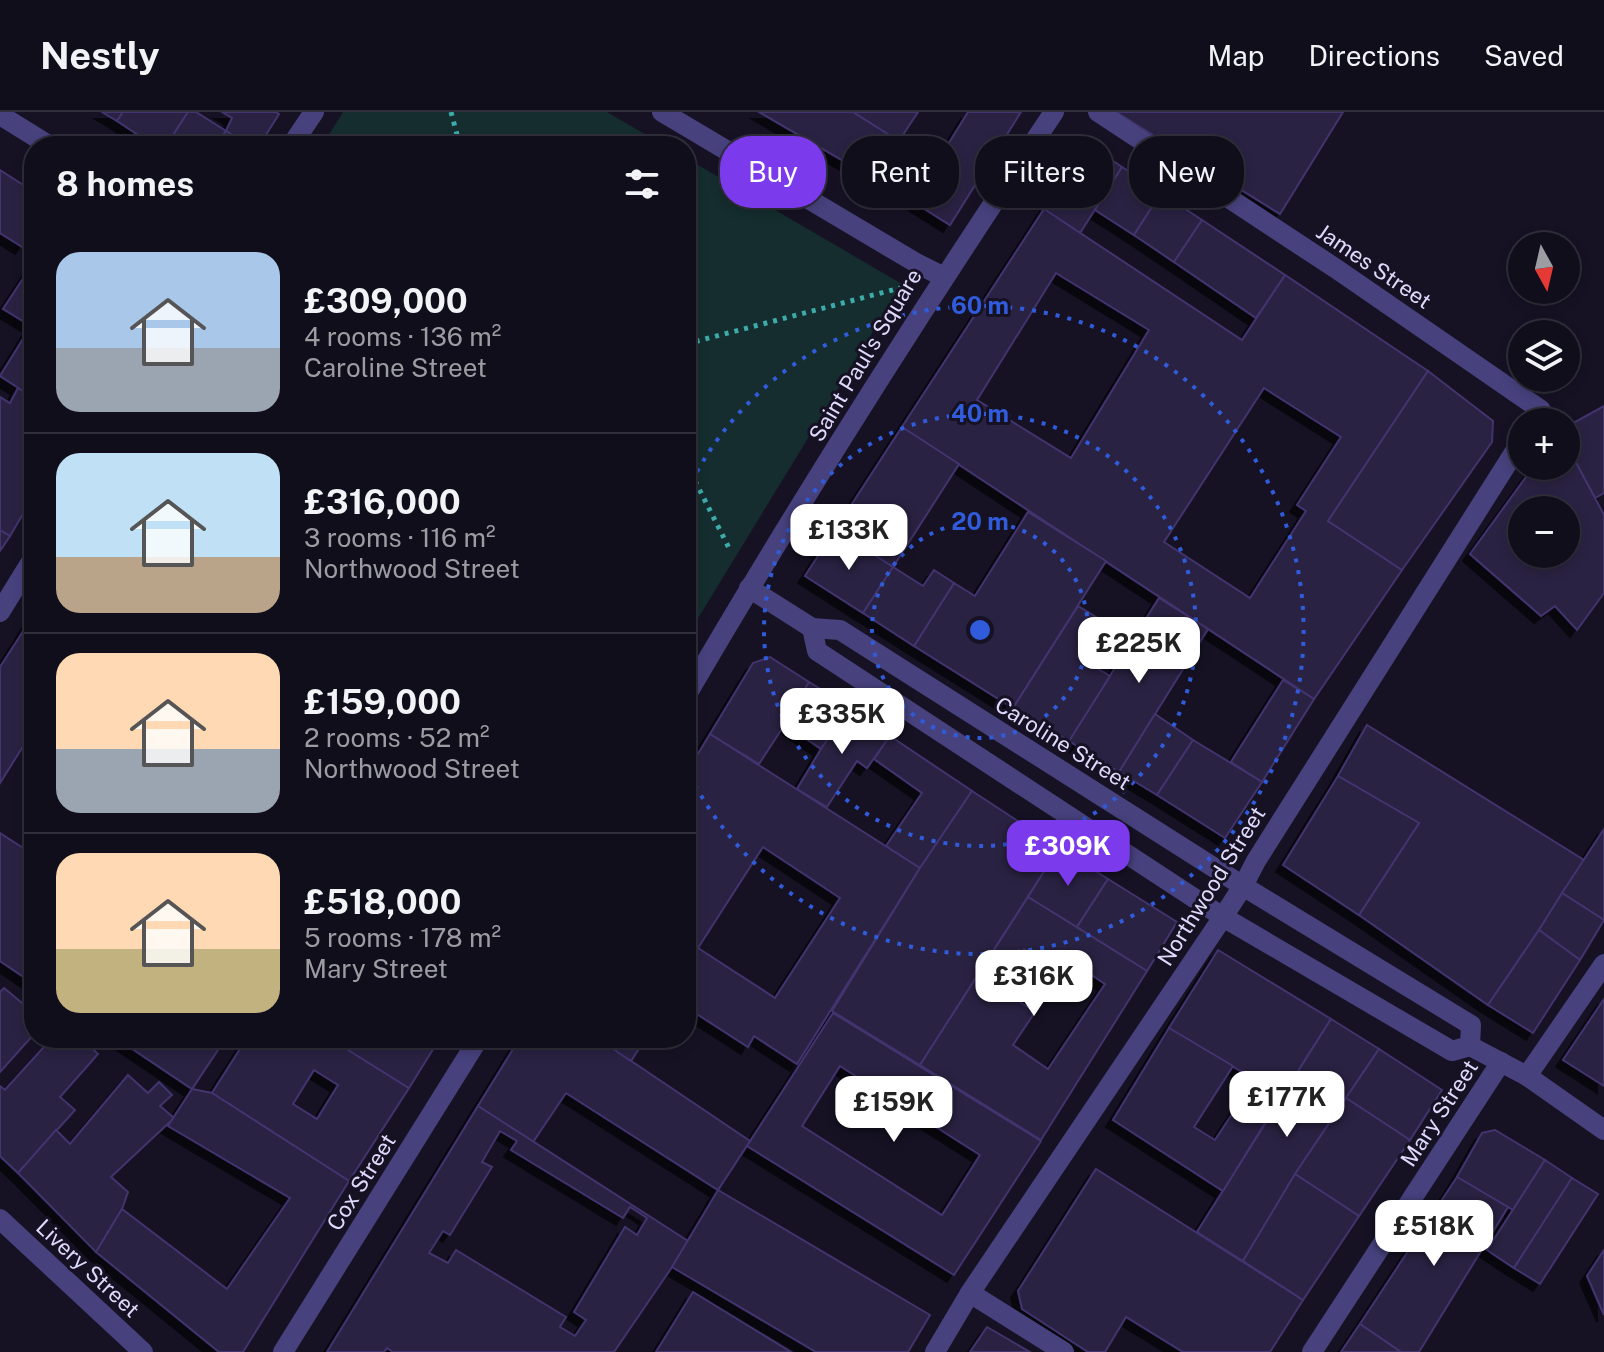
<!DOCTYPE html>
<meta charset="utf-8">
<style>
body{margin:0;font-family:"Public Sans",sans-serif;background:#1e1c28;color:#f1f3f6;height:100vh;display:flex;flex-direction:column;font-size:30px;white-space:nowrap}
*{box-sizing:border-box;margin:0}
p{font-size:26px;color:#9c9ca3}
.icon{flex:none;width:44px;height:44px;fill:none;stroke:currentColor;stroke-width:2;stroke-linecap:round;stroke-linejoin:round}
.map{position:relative;flex:1;overflow:hidden}
.drawer{position:absolute;left:24px;top:24px;width:672px;height:912px;display:flex;flex-direction:column;background:#100e1b;border-radius:32px;box-shadow:0 4px 12px #0003,0 0 0 2px #302e3a}
.drawer>*{flex:none}
.top-card{position:absolute;left:720px;top:24px;width:760px;height:72px;display:flex;gap:16px}
.needle{width:52px;rotate:172deg}
.tools{position:absolute;left:1508px;top:120px;display:grid;gap:16px}
.tools a{display:grid;place-items:center;width:72px;height:72px;border-radius:50%;background:#100e1b;box-shadow:0 4px 12px #0003,0 0 0 2px #302e3a;font-size:40px}
.price{position:absolute;translate:-50% -68px;padding:0 18px;border-radius:16px;background:#fff;color:#222;font-size:26px;line-height:52px;filter:drop-shadow(0 2px 4px #0008)}
.price::after{content:'';position:absolute;left:50%;top:48px;width:24px;height:18px;margin-left:-12px;background:inherit;clip-path:polygon(0 0,100% 0,50% 100%)}
.price.selected{background:#7c3aed;color:#fff}
ul{padding:0;list-style:none}
li{display:flex;align-items:center;gap:24px;height:200px;padding:0 32px}
li+li{border-top:2px solid #302e3a}
li span{display:grid;place-items:center;flex:none;width:224px;height:160px;border-radius:24px;color:#555}
li>.icon{margin-inline-start:auto}
span .icon{width:96px;height:96px;fill:#fffc;stroke-width:1}
li b{font-size:34px}
h2{display:flex;justify-content:space-between;align-items:center;height:96px;padding:0 32px;font-size:34px}
.tag{padding:0 28px;border-radius:32px;background:#100e1b;box-shadow:0 4px 12px #0003,0 0 0 2px #302e3a;font-size:28px;line-height:72px}
.tag.selected{background:#7c3aed;color:#fff}
header{display:flex;align-items:center;gap:48px;box-sizing:border-box;height:112px;padding:0 40px;background:#100e1b;border-bottom:2px solid #302e3a}
header strong{font-size:38px}
nav{display:flex;gap:44px;margin-inline-start:auto;font-size:28px}
.map>svg:first-child{display:block}
.green{fill:#152d2e}
.building{fill:#292043;stroke:#42346d;stroke-width:2;fill-rule:evenodd;filter:url(#shadow)}
.lines{fill:none;stroke-linecap:round;stroke-linejoin:round}
.path{stroke:#3dabaa;stroke-width:5;stroke-dasharray:4 6;stroke-linecap:butt}
.minor{stroke:#47427e;stroke-width:20}
.ring{fill:none;stroke:#305cdc;stroke-width:4;stroke-dasharray:4 8}
.labels{text-anchor:middle;dominant-baseline:central;stroke-width:6;stroke-linejoin:round;paint-order:stroke}
.street-label{font-size:22px;fill:#dfd9fb;stroke:#161224}
.centre{fill:#305cdc;stroke:#161224;stroke-width:4}
.ring-label{font-size:24px;text-anchor:middle;font-weight:bold;fill:#305cdc;stroke:#161224;stroke-width:6;stroke-linejoin:round;paint-order:stroke}
</style>
<header>
<strong>Nestly</strong>
<nav><a>Map</a><a>Directions</a><a>Saved</a></nav>
</header>
<div class="map">
<svg width="1604" height="1240" viewBox="0 0 1604 1240">
<defs>
<filter id="shadow"><feDropShadow dx="-7" dy="7" stdDeviation="0" flood-color="#0009"/></filter>
</defs>
<rect width="100%" height="100%" fill="#161224"/>
<g class="green">
<polygon points="343,0 607,0 665,34 322,34"/>
<polygon points="686,46 902,172 686,526"/>
</g>
<g class="building">
<polygon points="102,0 123,0 117,9"/>
<polygon points="123,0 188,0 166,34 155,34 117,9"/>
<polygon points="188,0 196,0 226,19 216,34 166,34"/>
<polygon points="222,0 276,0 279,2 259,34 249,34 226,19 232,6"/>
<polygon points="759,0 853,0 930,48 907,86"/>
<polygon points="853,0 918,0 899,29"/>
<polygon points="968,0 1021,0 950,113 907,86 930,48 936,52"/>
<polygon points="1116,0 1343,0 1280,102"/>
<polygon points="226,19 249,34 216,34"/>
<polygon points="1100,40 1122,55 1080,121 1044,97 1075,47"/>
<polygon points="1122,55 1161,81 1134,123 1095,98"/>
<polygon points="0,58 34,80 34,118 22,135 0,121"/>
<polygon points="1161,81 1202,108 1174,150 1134,123"/>
<path d="M1044,97L1242,228L1285,163L1428,259L1328,409L1402,458L1314,587L902,315ZM1056,161L1149,218L1071,346L977,288ZM1264,276L1341,325L1297,393L1306,399L1250,486L1164,430Z"/>
<polygon points="1202,108 1285,163 1256,206 1174,150"/>
<polygon points="34,150 34,286 0,264 31,214 3,197"/>
<polygon points="1428,259 1493,309 1492,330 1402,458 1328,409"/>
<polygon points="18,276 34,286 34,383 10,424 0,418 0,285 10,291"/>
<polygon points="1604,294 1604,381 1595,386 1566,332 1566,315"/>
<polygon points="902,315 959,352 893,455 835,418"/>
<path d="M1566,332L1604,403V481L1577,518L1555,494L1541,504L1470,442L1534,354H1566ZM1522,398H1566V442H1522Z"/>
<polygon points="1028,400 1106,449 1013,596 914,534 954,471 975,484"/>
<polygon points="0,418 10,424 0,439"/>
<polygon points="835,418 893,455 863,501 805,464"/>
<polygon points="893,455 923,474 934,458 954,471 914,534 863,501"/>
<polygon points="1159,486 1208,517 1119,660 1069,629"/>
<polygon points="1078,494 1101,508 1078,545 1110,564 1069,629 1013,596"/>
<polygon points="34,501 34,528 22,521"/>
<polygon points="22,521 34,528 34,617 0,671 0,555"/>
<polygon points="770,545 809,570 785,612 759,652 710,622 753,551"/>
<polygon points="1283,568 1314,587 1262,670 1231,650"/>
<polygon points="809,570 850,595 821,637 785,612"/>
<polygon points="850,595 890,624 867,656 857,649 827,695 797,677 821,637"/>
<polygon points="1155,602 1193,628 1157,683 1119,660"/>
<polygon points="1367,613 1584,748 1539,818 1488,893 1359,803 1419,711 1338,664"/>
<path d="M710,622L920,756L797,952L754,924L748,935L686,895V750L697,733L686,726V662ZM763,735L840,786L775,886L698,836Z"/>
<polygon points="890,624 972,679 920,756 886,734 922,681 874,647"/>
<polygon points="1193,628 1262,670 1225,726 1157,683"/>
<polygon points="1338,664 1419,711 1359,803 1283,753"/>
<polygon points="972,679 1059,736 920,953 832,899 920,756"/>
<polygon points="1604,717 1604,808 1562,781"/>
<polygon points="0,721 34,743 34,872 0,849"/>
<polygon points="686,726 697,733 686,750"/>
<polygon points="1059,736 1108,767 1077,815 1028,785"/>
<polygon points="1108,767 1177,810 1147,859 1077,815"/>
<polygon points="1562,781 1604,808 1580,848 1539,818"/>
<path d="M1028,785L1147,859L1041,1028L920,953ZM1024,837L1056,858L1065,845L1105,872L1048,957L1013,933L1035,900L998,876Z"/>
<polygon points="1539,818 1580,848 1533,921 1488,893"/>
<polygon points="1218,838 1331,907 1282,984 1169,916"/>
<polygon points="4,876 34,901 34,922 0,960 0,880"/>
<polygon points="1604,887 1604,974 1563,948"/>
<path d="M833,901L1041,1029L954,1163L747,1034ZM840,954L980,1043L942,1103L802,1014Z"/>
<polygon points="1331,907 1379,937 1295,1062 1243,1149 1197,1120"/>
<polygon points="1169,916 1233,954 1194,1015 1215,1028 1246,981 1273,998 1223,1079 1113,1008"/>
<polygon points="52,926 81,926 98,942 60,985 75,998 18,1061 0,1044 0,974 5,978"/>
<polygon points="116,926 226,926 192,977"/>
<path d="M247,926H329L409,976L349,1069L212,981ZM314,958L338,973L317,1007L293,992Z"/>
<polygon points="355,926 440,926 409,976 348,938"/>
<polygon points="520,926 597,926 750,1029 718,1078 566,981 533,1030 478,994"/>
<polygon points="597,926 646,926 631,949"/>
<polygon points="1379,937 1442,978 1410,1028 1346,986"/>
<polygon points="128,963 148,981 159,970 172,983 160,994 174,1006 111,1065 128,1080 122,1097 96,1140 18,1061 56,1018 70,1032"/>
<polygon points="192,977 212,981 349,1069 243,1240 219,1240 96,1140 122,1097 227,1177 290,1086 168,1014"/>
<polygon points="1346,986 1410,1028 1359,1104 1295,1062"/>
<path d="M478,994L688,1129L672,1155L614,1240H393L387,1236L384,1240H327ZM500,1019L517,1029L511,1038L623,1106L630,1095L647,1106L637,1123L625,1115L574,1200L586,1208L575,1224L560,1215L566,1205L456,1138L448,1151L429,1141L443,1119L450,1123L492,1055L482,1050Z"/>
<polygon points="1495,1018 1545,1048 1513,1098 1457,1065 1482,1021"/>
<polygon points="1545,1048 1572,1066 1514,1156 1487,1138"/>
<polygon points="1096,1057 1303,1188 1270,1240 1183,1240 1126,1205 1105,1240 1088,1240 1022,1197 1018,1179"/>
<polygon points="1295,1062 1359,1104 1303,1188 1243,1149"/>
<polygon points="1457,1065 1508,1095 1419,1240 1401,1240 1360,1212"/>
<polygon points="1572,1066 1598,1082 1540,1172 1514,1156"/>
<polygon points="718,1078 930,1203 908,1240 816,1240 672,1155"/>
<polygon points="1604,1138 1604,1203 1587,1164"/>
<polygon points="693,1180 791,1240 656,1240"/>
<polygon points="1360,1212 1401,1240 1341,1240"/>
<polygon points="987,1215 1030,1240 970,1240"/>
</g>
<g class="lines">
<g class="path">
<polyline points="451,0 460,34"/>
<polyline points="686,232 904,175"/>
<polyline points="686,351 731,440"/>
</g>
<g class="minor">
<polyline points="662,0 918,152 944,165"/>
<polyline points="1098,0 1338,158 1541,298 1534,310"/>
<polyline points="0,3 50,34"/>
<polyline points="291,34 314,0"/>
<polyline points="749,476 812,516 840,518 1243,774 1471,913 1470,934"/>
<polyline points="0,500 34,445"/>
<polyline points="812,516 817,539 1223,805 1452,939 1470,934 1527,964 1604,1018"/>
<path d="M686,584C802,385 926,191 1054,0"/>
<polyline points="1527,964 1604,852"/>
<polyline points="0,1107 143,1240"/>
<polyline points="970,1181 1064,1240"/>
<polyline points="283,1240 479,926"/>
<polyline points="935,1240 970,1181 1223,805 1243,774 1256,749 1522,328"/>
<polyline points="1312,1240 1501,950"/>
</g>
</g>
<g class="ring">
<circle cx="980" cy="518" r="108"/>
<circle cx="980" cy="518" r="216"/>
<path d="M686 381A324 324 0 1 1 686 655"/>
</g>
<g class="labels">
<g class="street-label">
<text transform="translate(1374 154) rotate(34)">James Street</text>
<text transform="translate(865 243) rotate(-59)">Saint Paul's Square</text>
<text transform="translate(1063 631) rotate(32)">Caroline Street</text>
<text transform="translate(1211 774) rotate(-58)">Northwood Street</text>
<text transform="translate(1439 1001) rotate(-57)">Mary Street</text>
<text transform="translate(361 1070) rotate(-58)">Cox Street</text>
<text transform="translate(88 1156) rotate(43)">Livery Street</text>
</g>
</g>
<circle cx="980" cy="518" r="12" class="centre"/>
<g class="ring-label">
<text x="980" y="202">60 m</text>
<text x="980" y="310">40 m</text>
<text x="980" y="418">20 m</text>
</g>
</svg>
<div class="tools">
<a><svg class="needle" viewBox="-14 -14 28 28"><path d="M0-13l5 13h-10z" fill="#e53935"/><path d="M0 13l5-13h-10z" fill="#9c9ca3"/></svg></a>
<a><svg class="icon" aria-label="layers" viewBox="0 0 24 24"><path d="M12 4l9 5-9 5-9-5zM3 14l9 5 9-5"/></svg></a>
<a>+</a>
<a>−</a>
</div>
<b class="price" style="left:849px;top:460px">£133K</b>
<b class="price" style="left:1139px;top:573px">£225K</b>
<b class="price" style="left:842px;top:644px">£335K</b>
<b class="price selected" style="left:1068px;top:776px">£309K</b>
<b class="price" style="left:1034px;top:906px">£316K</b>
<b class="price" style="left:1287px;top:1027px">£177K</b>
<b class="price" style="left:894px;top:1032px">£159K</b>
<b class="price" style="left:1434px;top:1156px">£518K</b>
<div class="top-card">
<a class="tag selected">Buy</a>
<a class="tag">Rent</a>
<a class="tag">Filters</a>
<a class="tag">New</a>
</div>
<section class="drawer">
<h2>8 homes<svg class="icon" aria-label="filters" viewBox="0 0 24 24"><path d="M4 7h16M4 17h16"/><circle cx="9" cy="7" r="2"/><circle cx="15" cy="17" r="2"/></svg></h2>
<ul>
<li><span style="background:linear-gradient(#a9c7e8 60%,#9aa5b1 0)"><svg class="icon" aria-label="home" viewBox="0 0 24 24"><path d="M3 11l9-7 9 7M6 9v11h12V9"/></svg></span><div><b>£309,000</b><p>4 rooms · 136 m²</p><p>Caroline Street</p></div></li>
<li><span style="background:linear-gradient(#bfe0f5 65%,#b9a48a 0)"><svg class="icon" aria-label="home" viewBox="0 0 24 24"><path d="M3 11l9-7 9 7M6 9v11h12V9"/></svg></span><div><b>£316,000</b><p>3 rooms · 116 m²</p><p>Northwood Street</p></div></li>
<li><span style="background:linear-gradient(#ffd9b3 60%,#9aa5b1 0)"><svg class="icon" aria-label="home" viewBox="0 0 24 24"><path d="M3 11l9-7 9 7M6 9v11h12V9"/></svg></span><div><b>£159,000</b><p>2 rooms · 52 m²</p><p>Northwood Street</p></div></li>
<li><span style="background:linear-gradient(#ffd9b3 60%,#c2b280 0)"><svg class="icon" aria-label="home" viewBox="0 0 24 24"><path d="M3 11l9-7 9 7M6 9v11h12V9"/></svg></span><div><b>£518,000</b><p>5 rooms · 178 m²</p><p>Mary Street</p></div></li>
</ul>
</section>
</div>
